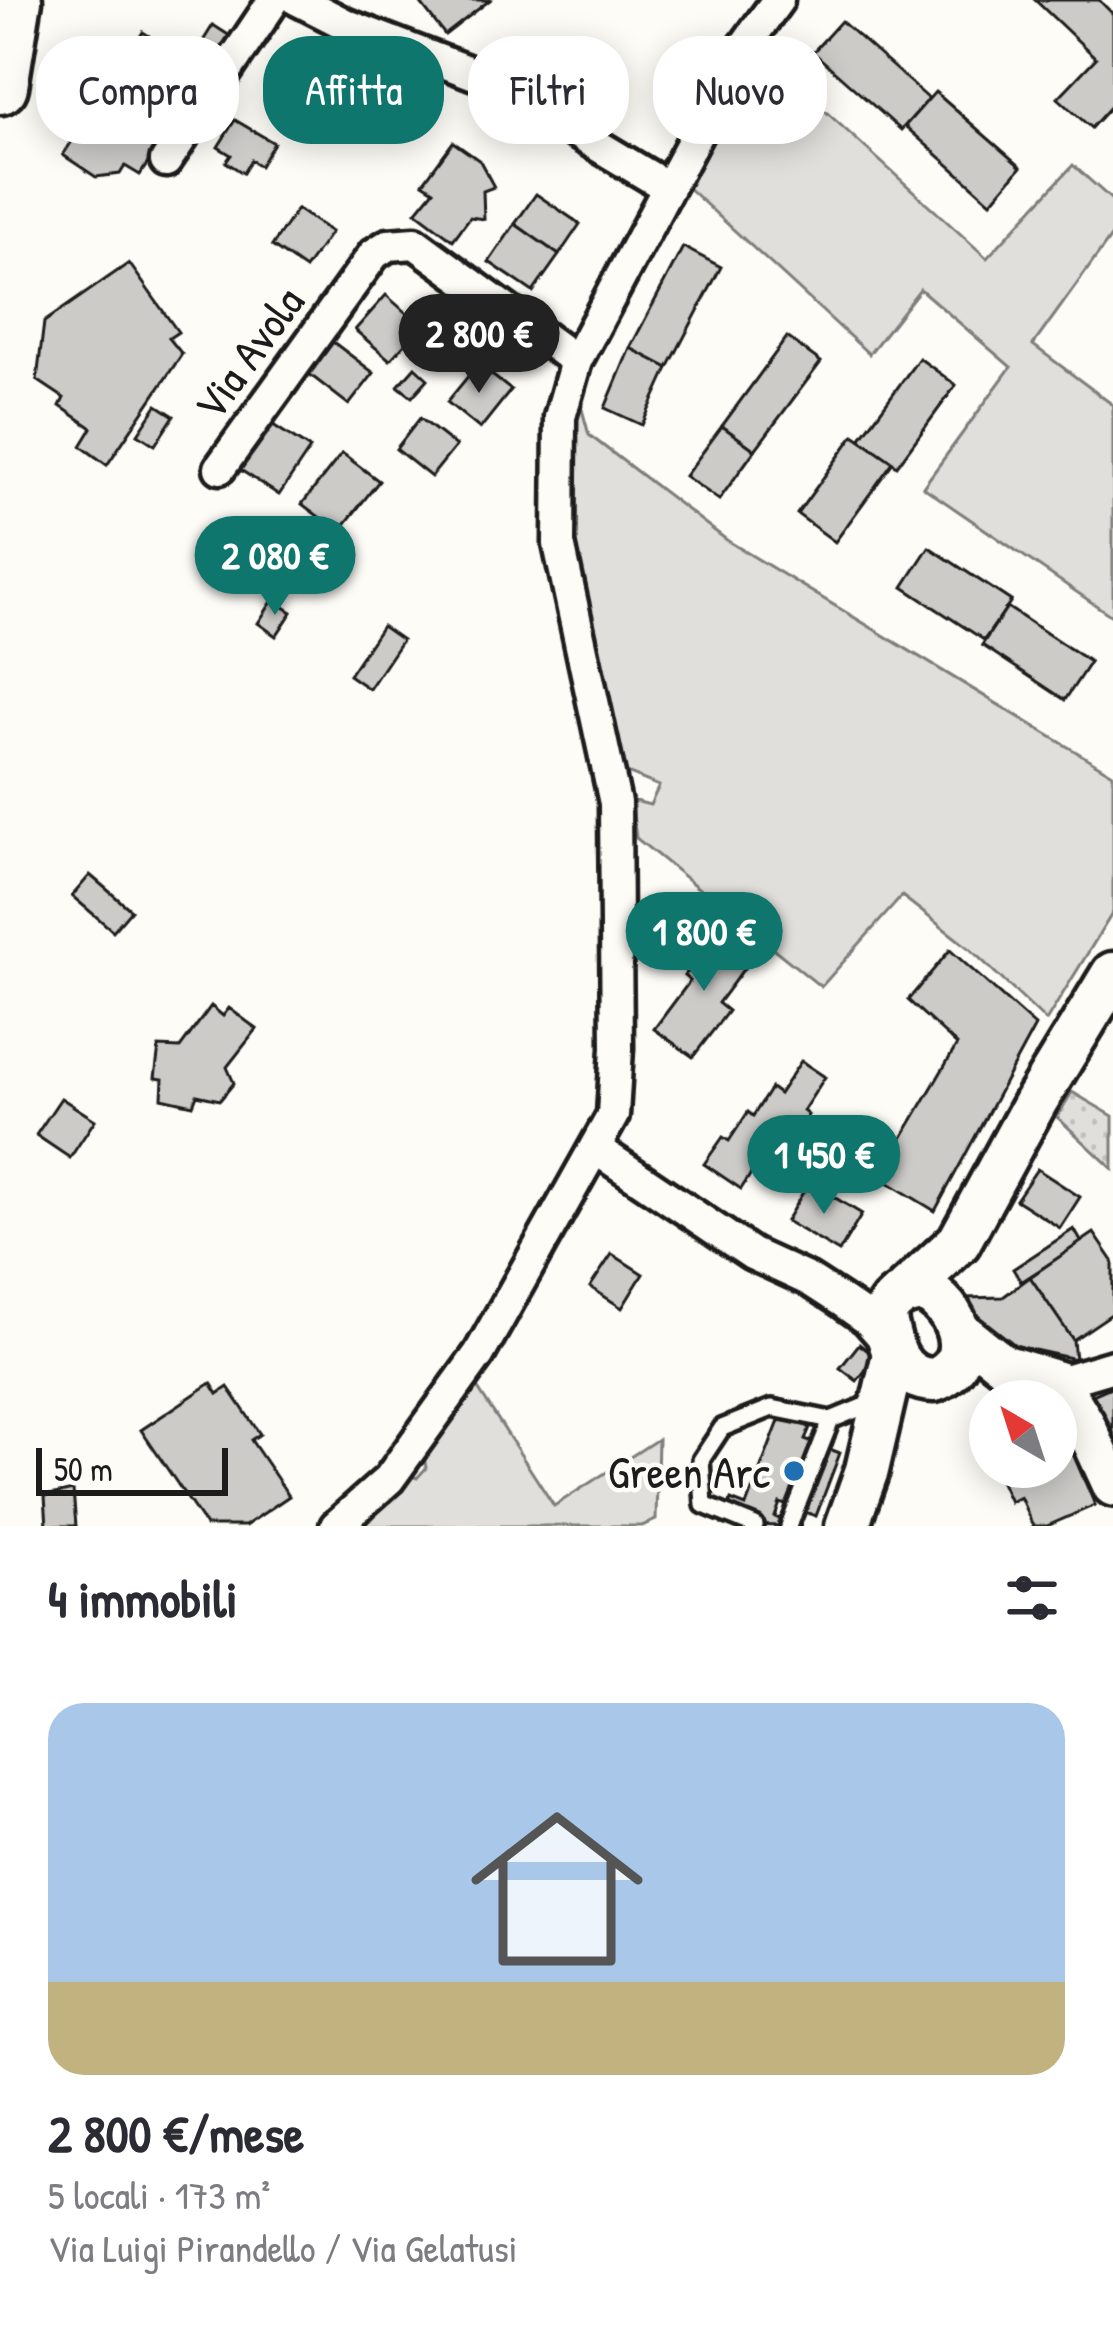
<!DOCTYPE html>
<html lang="it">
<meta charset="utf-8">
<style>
body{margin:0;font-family:"Patrick Hand",sans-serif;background:#f7f7f7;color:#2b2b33;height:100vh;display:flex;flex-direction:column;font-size:45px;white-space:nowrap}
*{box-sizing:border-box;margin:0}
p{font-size:39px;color:#7c7c81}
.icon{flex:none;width:66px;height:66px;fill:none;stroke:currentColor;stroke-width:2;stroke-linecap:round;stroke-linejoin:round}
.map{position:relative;height:1526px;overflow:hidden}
.side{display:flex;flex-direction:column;background:#fff;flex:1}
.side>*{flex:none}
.hud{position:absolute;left:36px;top:36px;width:1041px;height:108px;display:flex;gap:24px}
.needle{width:78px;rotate:321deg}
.controls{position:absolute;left:969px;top:1380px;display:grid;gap:24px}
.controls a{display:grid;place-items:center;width:108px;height:108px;border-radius:50%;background:#fff;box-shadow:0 6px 30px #0003;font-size:60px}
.scale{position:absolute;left:36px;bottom:30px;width:192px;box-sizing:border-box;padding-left:12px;border:6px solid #1c1c1c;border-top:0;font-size:33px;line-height:42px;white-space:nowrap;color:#1c1c1c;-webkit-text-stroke:9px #fdfcf7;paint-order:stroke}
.price{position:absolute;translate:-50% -102px;padding:0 27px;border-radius:42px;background:#0f766e;color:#fff;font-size:39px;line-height:78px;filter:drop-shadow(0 3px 6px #0008)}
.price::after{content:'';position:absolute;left:50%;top:72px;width:36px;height:27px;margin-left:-18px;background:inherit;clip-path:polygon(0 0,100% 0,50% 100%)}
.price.current{background:#222;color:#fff}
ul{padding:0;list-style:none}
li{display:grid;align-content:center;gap:24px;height:636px;padding:0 48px}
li+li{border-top:3px solid #e1e1e2}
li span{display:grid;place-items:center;height:372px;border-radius:36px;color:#555}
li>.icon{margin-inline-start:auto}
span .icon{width:216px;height:216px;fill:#fffc;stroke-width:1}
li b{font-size:51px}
h2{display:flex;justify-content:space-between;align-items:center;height:144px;padding:0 48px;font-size:51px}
.tag{padding:0 42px;border-radius:48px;background:#fff;box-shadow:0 6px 30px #0003;font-size:42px;line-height:108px}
.tag.current{background:#0f766e;color:#fff}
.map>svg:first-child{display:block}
.grass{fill:#e0dfdb;stroke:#7e7e7c;stroke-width:3}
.garden{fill:url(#garden-dots);stroke:#7e7e7c;stroke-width:3}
.building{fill:#cccbc8;stroke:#1c1c1c;stroke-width:3}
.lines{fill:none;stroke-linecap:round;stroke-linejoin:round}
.service-casing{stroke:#1c1c1c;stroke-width:24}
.minor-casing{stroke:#1c1c1c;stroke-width:39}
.tertiary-casing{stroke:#1c1c1c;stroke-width:48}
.secondary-casing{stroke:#1c1c1c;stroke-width:51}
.motorway-casing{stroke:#1c1c1c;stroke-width:63}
.service{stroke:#fdfcf7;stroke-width:15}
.minor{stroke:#fdfcf7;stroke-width:30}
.tertiary{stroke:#fdfcf7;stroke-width:39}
.secondary{stroke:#fdfcf7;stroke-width:42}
.motorway{stroke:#fdfcf7;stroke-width:54}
.poi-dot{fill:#1f6fb2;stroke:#fdfcf7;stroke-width:4.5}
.labels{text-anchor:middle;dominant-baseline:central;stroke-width:9;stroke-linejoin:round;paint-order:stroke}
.street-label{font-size:45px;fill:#1c1c1c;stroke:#fdfcf7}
.poi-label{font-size:45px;fill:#1c1c1c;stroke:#fdfcf7;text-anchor:end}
</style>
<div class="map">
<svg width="1113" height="1526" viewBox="0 0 1113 1526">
<defs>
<pattern id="garden-dots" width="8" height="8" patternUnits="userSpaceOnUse" patternTransform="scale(3)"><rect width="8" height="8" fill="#e0dfdb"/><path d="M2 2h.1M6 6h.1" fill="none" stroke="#c0bfbb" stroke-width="1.8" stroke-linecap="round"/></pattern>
</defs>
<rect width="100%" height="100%" fill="#fdfcf7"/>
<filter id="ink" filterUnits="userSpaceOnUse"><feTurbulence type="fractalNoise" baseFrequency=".00833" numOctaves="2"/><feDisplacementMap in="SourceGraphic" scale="24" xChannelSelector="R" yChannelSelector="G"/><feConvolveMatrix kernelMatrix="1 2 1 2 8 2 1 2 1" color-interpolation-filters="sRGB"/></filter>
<g filter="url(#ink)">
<g class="grass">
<polygon points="759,51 987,258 1073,165 1113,201 1113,234 1033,345 1113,405 1113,617 923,487 1011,367 920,289 869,354 686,186 743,72"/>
<polygon points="580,402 589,435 728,541 1113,774 1113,912 1046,1021 970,949 902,896 821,987 636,838 631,800 650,805 659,786 622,771 603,668 582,584 569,475"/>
<polygon points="475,1384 554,1506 658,1439 656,1520 642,1526 356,1526 407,1474 417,1478 426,1468 424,1456"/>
</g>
<polygon class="garden" points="1072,1092 1113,1116 1113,1169 1057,1117"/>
<g class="building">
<polygon points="418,0 490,0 445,35"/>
<polygon points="1035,0 1099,0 1113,14 1113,104 1091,128 1058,98 1096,58"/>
<polygon points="841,21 929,99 901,130 813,52"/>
<polygon points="213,25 230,36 140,175 125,166 120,174 96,177 63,155 143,32 190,62"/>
<polygon points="935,92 1021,167 991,202 905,126"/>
<polygon points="235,120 274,143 260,166 251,160 243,173 226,162 231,155 218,147"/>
<polygon points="453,142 480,161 494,187 483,191 484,219 470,217 453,240 416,212 434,190 423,183"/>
<polygon points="536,194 580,224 559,255 515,224"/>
<polygon points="297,209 331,232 305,269 272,246"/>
<polygon points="515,224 559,255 533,292 489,262"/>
<polygon points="683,247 721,267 668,368 630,348"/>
<polygon points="129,263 178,332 169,338 182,354 107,465 81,446 92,428 60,406 64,398 37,380 44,322"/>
<polygon points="386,295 421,326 390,360 355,330"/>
<polygon points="787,337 821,362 755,450 722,426"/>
<polygon points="333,342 374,373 349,405 309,374"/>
<polygon points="630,348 668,368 642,425 605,408"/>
<polygon points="919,358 956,385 897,466 860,439"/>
<polygon points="478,364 511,390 480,429 447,402"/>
<polygon points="415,367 428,379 412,397 398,386"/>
<polygon points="157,405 174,416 155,445 138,434"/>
<polygon points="420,418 456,446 431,477 396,449"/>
<polygon points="270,423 310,449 279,495 239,469"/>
<polygon points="722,426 755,450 719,500 685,476"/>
<polygon points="854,435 893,462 835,542 797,514"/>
<polygon points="342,453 379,481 339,532 302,504"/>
<polygon points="929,547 1011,601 984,640 903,587"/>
<polygon points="273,600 292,612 276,636 258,623"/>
<polygon points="1007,607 1090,662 1065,700 982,645"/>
<polygon points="382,626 402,640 369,689 349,675"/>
<polygon points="90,875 131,910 113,931 72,896"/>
<polygon points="719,929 754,955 718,1003 728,1011 693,1057 654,1029 690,981 684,976"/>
<polygon points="950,950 1035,1026 935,1211 879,1177 957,1045 908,1000"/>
<polygon points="211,1006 223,1016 229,1008 257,1029 227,1067 234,1083 220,1100 197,1095 193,1105 162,1098 163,1079 155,1078 159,1047 180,1048"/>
<polygon points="801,1061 825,1077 803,1111 808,1115 791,1142 784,1137 765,1167 758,1163 741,1189 704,1164 723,1137 729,1141 748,1112 753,1116 771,1088 779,1094"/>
<polygon points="61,1098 95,1120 70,1158 36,1135"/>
<polygon points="1037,1169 1080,1197 1060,1228 1016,1200"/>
<polygon points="809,1182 862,1214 839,1252 786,1221"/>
<polygon points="1074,1229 1082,1243 1021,1282 1013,1269"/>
<polygon points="1094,1233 1113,1261 1113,1313 1073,1340 1030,1277"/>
<polygon points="612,1254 643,1274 622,1308 590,1287"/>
<polygon points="1030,1277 1073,1340 1075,1359 994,1341 977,1329 966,1298 1003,1297"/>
<polygon points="859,1344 876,1357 857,1381 840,1368"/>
<polygon points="211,1383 218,1394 228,1387 260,1434 251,1440 289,1496 245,1526 206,1526 141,1430"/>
<polygon points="1113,1386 1113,1448 1090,1396"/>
<polygon points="781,1416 810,1427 805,1440 840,1453 816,1516 780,1503 775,1517 782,1520 780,1526 722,1524 731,1500 746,1506"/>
<polygon points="1070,1447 1095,1505 1047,1526 1033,1526 1020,1497 1010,1502 999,1478 1025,1467 1056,1467 1056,1453"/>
<polygon points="73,1490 76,1526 47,1526 45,1496"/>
</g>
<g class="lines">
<defs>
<g id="service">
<polyline points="755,1526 704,1505 701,1460 722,1428 772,1408 831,1420"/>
<polyline points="789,1526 831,1420 877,1401"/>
</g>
<g id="minor">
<polyline points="298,0 347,25 485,78 667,187"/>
<polyline points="166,161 274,0"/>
<polyline points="220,468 374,254 388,245 415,243 576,361"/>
<polyline points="596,1149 752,1254 809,1280 843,1302 867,1319 889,1344"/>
<polyline points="1059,1382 1113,1366"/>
<polyline points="336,1526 389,1479 479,1354 613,1115 617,1048 615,803 559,544 560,417 576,361 741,51 778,0"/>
</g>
<polyline id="tertiary" points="958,1329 1004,1365 1059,1382 1084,1423 1113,1486"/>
<g id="secondary">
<path d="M923,1290C958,1306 980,1363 934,1380C897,1379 890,1346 884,1315C893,1297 903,1292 923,1290Z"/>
<polyline points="906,1291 959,1242 1037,1099 1113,974"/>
<polyline points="847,1526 867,1470 894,1354"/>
</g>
<polyline id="motorway" points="0,86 14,0"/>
</defs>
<use href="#service" class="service-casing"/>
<use href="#minor" class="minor-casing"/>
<use href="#tertiary" class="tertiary-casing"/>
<use href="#secondary" class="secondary-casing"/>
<use href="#motorway" class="motorway-casing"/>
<use href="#service" class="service"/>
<use href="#minor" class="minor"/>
<use href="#tertiary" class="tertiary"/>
<use href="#secondary" class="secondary"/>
<use href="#motorway" class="motorway"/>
</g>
</g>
<circle class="poi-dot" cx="794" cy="1471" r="12"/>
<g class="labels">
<g class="street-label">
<text transform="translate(248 353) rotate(-54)">Via Avola</text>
</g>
<g class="poi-label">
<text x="770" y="1471">Green Arc</text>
</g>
</g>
</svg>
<div class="controls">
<a><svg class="needle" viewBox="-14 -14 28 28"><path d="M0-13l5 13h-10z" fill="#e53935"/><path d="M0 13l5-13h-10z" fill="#7c7c81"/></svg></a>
</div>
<div class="scale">50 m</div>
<b class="price current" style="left:479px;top:396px">2 800 €</b>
<b class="price" style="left:275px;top:618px">2 080 €</b>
<b class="price" style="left:704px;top:994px">1 800 €</b>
<b class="price" style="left:824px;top:1217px">1 450 €</b>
<div class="hud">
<a class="tag">Compra</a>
<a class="tag current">Affitta</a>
<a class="tag">Filtri</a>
<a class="tag">Nuovo</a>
</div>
</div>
<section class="side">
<h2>4 immobili<svg class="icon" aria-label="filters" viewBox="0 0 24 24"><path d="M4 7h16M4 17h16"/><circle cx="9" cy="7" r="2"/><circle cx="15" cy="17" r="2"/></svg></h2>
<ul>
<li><span style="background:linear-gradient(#a9c7e8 75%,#c2b280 0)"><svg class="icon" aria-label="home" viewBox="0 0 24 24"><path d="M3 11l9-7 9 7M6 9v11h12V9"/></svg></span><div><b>2 800 €/mese</b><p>5 locali · 173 m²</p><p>Via Luigi Pirandello / Via Gelatusi</p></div></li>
</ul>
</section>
